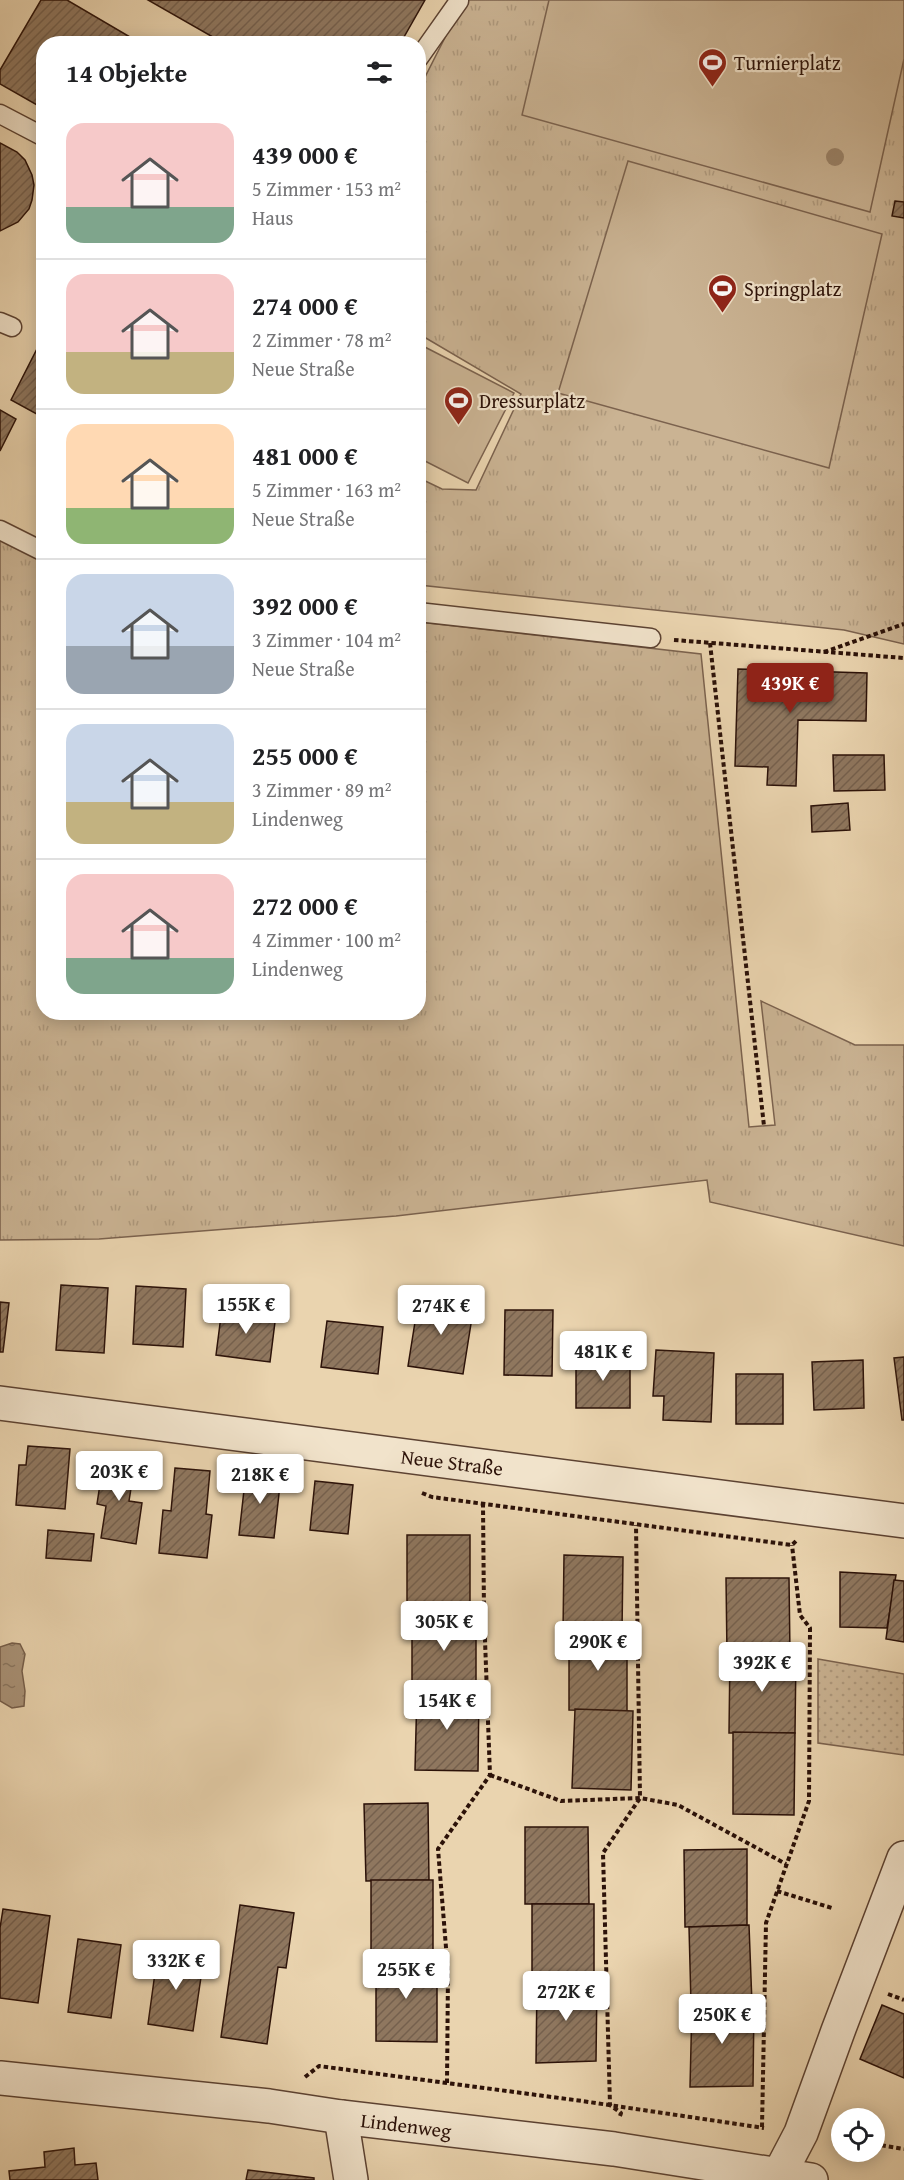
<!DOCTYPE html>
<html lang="de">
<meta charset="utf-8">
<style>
body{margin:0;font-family:"Gentium Book Plus",serif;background:#f2f2f2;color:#202124;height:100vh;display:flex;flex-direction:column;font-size:22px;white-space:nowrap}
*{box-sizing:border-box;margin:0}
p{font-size:20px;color:#757577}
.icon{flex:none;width:33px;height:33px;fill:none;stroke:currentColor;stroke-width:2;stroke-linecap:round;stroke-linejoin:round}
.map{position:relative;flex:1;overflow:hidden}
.drawer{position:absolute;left:36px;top:36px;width:390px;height:984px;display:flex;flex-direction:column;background:#fff;border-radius:24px;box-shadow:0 3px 15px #0003}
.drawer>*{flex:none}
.buttons{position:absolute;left:831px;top:2108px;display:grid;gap:12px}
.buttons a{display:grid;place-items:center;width:54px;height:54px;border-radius:50%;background:#fff;box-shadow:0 3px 15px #0003;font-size:30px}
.price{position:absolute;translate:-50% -51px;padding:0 14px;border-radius:6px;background:#fff;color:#222;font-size:20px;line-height:39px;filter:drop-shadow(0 2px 3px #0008)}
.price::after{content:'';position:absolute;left:50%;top:36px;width:18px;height:14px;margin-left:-9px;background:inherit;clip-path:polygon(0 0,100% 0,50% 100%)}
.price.on{background:#8f2418;color:#fff}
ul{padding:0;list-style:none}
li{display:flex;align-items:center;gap:18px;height:150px;padding:0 30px}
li+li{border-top:2px solid #e0e0e0}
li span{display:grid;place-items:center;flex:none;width:168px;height:120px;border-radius:18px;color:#555}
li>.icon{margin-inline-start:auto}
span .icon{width:72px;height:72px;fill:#fffc;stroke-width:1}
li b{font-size:26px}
h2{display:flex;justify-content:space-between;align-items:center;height:72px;padding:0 30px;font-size:26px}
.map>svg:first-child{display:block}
.grass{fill:url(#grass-tufts);stroke:#7b624e;stroke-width:1.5}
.park{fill:url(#park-dots);stroke:#7b624e;stroke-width:1.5}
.pitch{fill:#cab393;stroke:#7b624e;stroke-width:1.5}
.water{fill:url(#water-ripples);stroke:#775f4b;stroke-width:1.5}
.building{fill:url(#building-hatch);stroke:#2c1209;stroke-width:1.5}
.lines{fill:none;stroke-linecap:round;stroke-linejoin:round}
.lane-casing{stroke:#5c4232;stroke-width:21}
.street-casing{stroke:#5c4232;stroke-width:36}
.path{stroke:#2c1209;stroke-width:4;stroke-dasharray:4.5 3;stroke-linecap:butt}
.lane{stroke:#f1e3cb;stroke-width:18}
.street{stroke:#f1e3cb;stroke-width:33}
.tree{fill:#9b846a}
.labels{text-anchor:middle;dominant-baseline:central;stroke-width:4.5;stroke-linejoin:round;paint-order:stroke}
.poi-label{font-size:20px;fill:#2c1209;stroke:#f1e3cb;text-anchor:start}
.street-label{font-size:20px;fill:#2c1209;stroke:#f1e3cb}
</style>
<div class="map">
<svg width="904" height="2180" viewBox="0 0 904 2180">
<defs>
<pattern id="grass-tufts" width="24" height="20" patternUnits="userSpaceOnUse" patternTransform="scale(1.5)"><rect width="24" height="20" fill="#cab393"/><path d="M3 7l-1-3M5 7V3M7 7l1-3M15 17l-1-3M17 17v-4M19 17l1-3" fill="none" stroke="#ae997d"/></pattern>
<pattern id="park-dots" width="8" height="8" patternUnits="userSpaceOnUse" patternTransform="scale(1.5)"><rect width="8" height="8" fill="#cab393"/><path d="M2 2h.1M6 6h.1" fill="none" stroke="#ae997d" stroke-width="1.8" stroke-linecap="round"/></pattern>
<pattern id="water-ripples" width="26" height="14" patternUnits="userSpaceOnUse" patternTransform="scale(1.5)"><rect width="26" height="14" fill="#a99277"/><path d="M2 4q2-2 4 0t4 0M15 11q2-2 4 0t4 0" fill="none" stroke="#8a7660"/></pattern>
<pattern id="building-hatch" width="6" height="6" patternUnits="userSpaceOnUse" patternTransform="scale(1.5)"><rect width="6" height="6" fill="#8f775f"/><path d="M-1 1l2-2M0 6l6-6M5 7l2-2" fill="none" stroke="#75604d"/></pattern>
</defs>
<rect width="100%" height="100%" fill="#ead4af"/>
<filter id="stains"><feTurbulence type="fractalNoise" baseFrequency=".00333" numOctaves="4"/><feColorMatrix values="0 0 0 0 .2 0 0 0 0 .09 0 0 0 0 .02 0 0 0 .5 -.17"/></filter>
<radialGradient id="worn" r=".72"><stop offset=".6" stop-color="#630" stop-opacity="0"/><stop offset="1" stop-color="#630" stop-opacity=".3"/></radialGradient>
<g class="grass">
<polygon points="464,0 904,0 904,644 844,630 419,585 419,478 442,489 476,490 521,394 419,334 418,91"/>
<polygon points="0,536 43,557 44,1012 418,1012 419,622 701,654 749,1127 775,1125 761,1001 855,1045 904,1045 904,1246 710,1202 707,1180 396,1216 99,1239 0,1240"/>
</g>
<polygon class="park" points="818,1659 904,1674 904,1755 818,1743"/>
<g class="pitch">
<polygon points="549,0 904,0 904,59 870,212 522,115"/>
<polygon points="628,161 882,234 829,468 558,393"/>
<polygon points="419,344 514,393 468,483 419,458"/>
</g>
<polygon class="water" points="12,1643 20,1644 25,1654 22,1671 25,1691 24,1706 12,1708 0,1701 0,1647"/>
<g class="building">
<polygon points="41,0 67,0 142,44 44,44 44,109 0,84 0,70"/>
<polygon points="148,0 425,0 400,44 225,44"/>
<polygon points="0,143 17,152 25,160 32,175 34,185 32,200 29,209 18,222 0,231"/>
<polygon points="895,201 904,202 904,218 892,216"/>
<polygon points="44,335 44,418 11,400"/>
<polygon points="0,410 16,419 0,451"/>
<polygon points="738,669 867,673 866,721 798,720 796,786 767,785 768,767 735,766"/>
<polygon points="833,755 884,755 885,790 834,791"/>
<polygon points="848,803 850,830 812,832 811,806"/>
<polygon points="61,1285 108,1288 104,1353 56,1350"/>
<polygon points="136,1286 186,1289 183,1347 133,1344"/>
<polygon points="419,1297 474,1305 463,1374 408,1366"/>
<polygon points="0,1302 9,1303 3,1352 0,1352"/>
<polygon points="222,1308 276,1314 270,1362 216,1355"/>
<polygon points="505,1310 553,1310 552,1376 504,1375"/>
<polygon points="327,1321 383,1327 378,1374 321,1367"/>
<polygon points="656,1350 714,1353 711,1422 663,1420 664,1396 653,1396"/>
<rect x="576" y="1357" width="54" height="51"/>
<polygon points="904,1357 904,1420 902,1420 894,1358"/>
<polygon points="863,1360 864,1408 814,1410 812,1362"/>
<rect x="736" y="1374" width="47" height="50"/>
<polygon points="28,1446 70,1449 65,1509 16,1505 19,1465 26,1465"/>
<polygon points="104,1458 135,1463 129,1501 142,1503 136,1544 101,1538 106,1506 97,1504"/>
<polygon points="175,1468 210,1471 206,1514 212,1515 207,1558 159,1553 163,1510 171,1511"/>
<polygon points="246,1472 281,1476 274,1538 239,1535"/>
<polygon points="315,1481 353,1485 348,1534 310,1530"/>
<polygon points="48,1530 94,1534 91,1561 46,1558"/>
<rect x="407" y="1535" width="63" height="77"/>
<polygon points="564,1555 623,1557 622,1633 563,1632"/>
<polygon points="840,1572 896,1575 887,1628 840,1627"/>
<polygon points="726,1578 789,1578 790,1654 730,1653 727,1655"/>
<polygon points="894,1580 904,1581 904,1642 886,1639"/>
<rect x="412" y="1612" width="64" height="79"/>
<polygon points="569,1632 627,1633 627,1711 569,1710"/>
<polygon points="730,1653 796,1654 795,1733 729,1733"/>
<polygon points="417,1690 479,1691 478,1771 415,1770"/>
<polygon points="575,1709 633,1711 631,1790 572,1788"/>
<polygon points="733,1732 795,1733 794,1815 733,1814"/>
<polygon points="428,1803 429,1880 366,1881 364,1804"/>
<polygon points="525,1827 588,1827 589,1904 525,1904"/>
<polygon points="747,1849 747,1925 685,1927 684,1850"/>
<rect x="371" y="1880" width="62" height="80"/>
<rect x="532" y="1904" width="62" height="78"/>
<polygon points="240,1905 294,1913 286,1968 278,1967 267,2044 221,2037"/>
<polygon points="3,1909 50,1916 38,2003 0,1998 0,1928"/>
<polygon points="749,1925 752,2004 691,2004 689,1927"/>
<polygon points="78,1939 121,1945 111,2018 68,2012"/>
<polygon points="158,1951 204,1957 193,2031 148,2024"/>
<polygon points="376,1959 437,1960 437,2042 376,2041"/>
<polygon points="537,1982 597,1982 596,2061 536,2063"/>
<polygon points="692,2004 754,2004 753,2086 690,2087"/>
<polygon points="882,2005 904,2014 904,2078 860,2059"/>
<polygon points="74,2148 75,2165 96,2163 98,2180 10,2180 9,2171 45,2167 44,2152"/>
<polygon points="248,2170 314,2178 314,2180 246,2180"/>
</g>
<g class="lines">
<defs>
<g id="lane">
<polyline points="418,59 459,1"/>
<polyline points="0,114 44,137"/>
<polyline points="0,322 12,327"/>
<polyline points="0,530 44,552"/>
<polyline points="418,612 651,638"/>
</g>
<g id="street">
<polyline points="0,1403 904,1521"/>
<polyline points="0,2078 269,2106 341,2117 614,2149 811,2180"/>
<polyline points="341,2117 351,2180"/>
<polyline points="779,2175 801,2133 838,2031 904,1858"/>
</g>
</defs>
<use href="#lane" class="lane-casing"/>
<use href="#street" class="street-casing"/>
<g class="path">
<polyline points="674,640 904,658"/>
<polyline points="710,643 764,1126"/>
<polyline points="824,652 904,624"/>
<polyline points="422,1493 432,1497 792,1545 798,1539"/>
<polyline points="490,1775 561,1801 640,1798 678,1805 786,1864"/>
<polyline points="777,1891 832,1908"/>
<polyline points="888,1994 904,2000"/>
<polyline points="305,2077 319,2066 582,2101 764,2128"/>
<polyline points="447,2083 448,1972 438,1849 490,1775 484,1613 483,1504"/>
<polyline points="620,2116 621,2113 610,2105 603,1853 640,1798 636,1525"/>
<polyline points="762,2127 766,1923 809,1801 810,1628 800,1615 792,1545"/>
<polyline points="874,2144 904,2149"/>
</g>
<use href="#lane" class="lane"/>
<use href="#street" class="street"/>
</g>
<circle class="tree" cx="835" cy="157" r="9"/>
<defs>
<symbol id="stadium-pin" viewBox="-11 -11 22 30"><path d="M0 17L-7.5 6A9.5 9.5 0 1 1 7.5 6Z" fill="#8f2418" stroke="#f1e3cb"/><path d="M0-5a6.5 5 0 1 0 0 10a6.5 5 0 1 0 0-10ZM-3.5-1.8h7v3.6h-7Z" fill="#fff"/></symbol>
</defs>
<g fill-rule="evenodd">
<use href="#stadium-pin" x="696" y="46" width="33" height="45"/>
<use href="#stadium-pin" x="706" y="272" width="33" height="45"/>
<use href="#stadium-pin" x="442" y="384" width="33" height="45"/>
</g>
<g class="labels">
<g class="poi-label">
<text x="734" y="62">Turnierplatz</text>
<text x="744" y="288">Springplatz</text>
<text x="479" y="400">Dressurplatz</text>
</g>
<g class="street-label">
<text transform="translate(452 1462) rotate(7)">Neue Straße</text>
<text transform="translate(406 2125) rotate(7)">Lindenweg</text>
</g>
</g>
<rect width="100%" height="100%" filter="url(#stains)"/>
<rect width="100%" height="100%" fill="url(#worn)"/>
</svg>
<div class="buttons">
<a><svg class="icon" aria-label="locate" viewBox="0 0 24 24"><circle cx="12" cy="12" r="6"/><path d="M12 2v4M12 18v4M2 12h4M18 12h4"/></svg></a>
</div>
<b class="price on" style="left:790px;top:714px">439K €</b>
<b class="price" style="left:246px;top:1335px">155K €</b>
<b class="price" style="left:441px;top:1336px">274K €</b>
<b class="price" style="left:603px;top:1382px">481K €</b>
<b class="price" style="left:119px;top:1502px">203K €</b>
<b class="price" style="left:260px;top:1505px">218K €</b>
<b class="price" style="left:444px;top:1652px">305K €</b>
<b class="price" style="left:598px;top:1672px">290K €</b>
<b class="price" style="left:762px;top:1693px">392K €</b>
<b class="price" style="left:447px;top:1731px">154K €</b>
<b class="price" style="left:176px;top:1991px">332K €</b>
<b class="price" style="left:406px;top:2000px">255K €</b>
<b class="price" style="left:566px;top:2022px">272K €</b>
<b class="price" style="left:722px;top:2045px">250K €</b>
<section class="drawer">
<h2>14 Objekte<svg class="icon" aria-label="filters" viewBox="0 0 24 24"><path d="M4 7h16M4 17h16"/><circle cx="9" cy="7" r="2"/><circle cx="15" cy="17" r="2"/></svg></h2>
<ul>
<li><span style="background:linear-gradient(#f6c9c9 70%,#7fa58c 0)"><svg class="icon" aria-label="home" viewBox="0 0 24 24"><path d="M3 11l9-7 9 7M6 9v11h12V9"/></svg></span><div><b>439 000 €</b><p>5 Zimmer · 153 m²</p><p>Haus</p></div></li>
<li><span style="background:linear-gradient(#f6c9c9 65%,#c2b280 0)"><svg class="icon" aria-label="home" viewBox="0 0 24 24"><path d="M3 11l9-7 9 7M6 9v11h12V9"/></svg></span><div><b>274 000 €</b><p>2 Zimmer · 78 m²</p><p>Neue Straße</p></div></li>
<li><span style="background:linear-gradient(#ffd9b3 70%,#8fb573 0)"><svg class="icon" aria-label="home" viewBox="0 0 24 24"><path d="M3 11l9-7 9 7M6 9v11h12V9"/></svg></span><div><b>481 000 €</b><p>5 Zimmer · 163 m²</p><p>Neue Straße</p></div></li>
<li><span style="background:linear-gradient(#c9d6e8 60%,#9aa5b1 0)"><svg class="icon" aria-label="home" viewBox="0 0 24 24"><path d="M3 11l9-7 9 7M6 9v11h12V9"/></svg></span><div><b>392 000 €</b><p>3 Zimmer · 104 m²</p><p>Neue Straße</p></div></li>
<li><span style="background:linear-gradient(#c9d6e8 65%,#c2b280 0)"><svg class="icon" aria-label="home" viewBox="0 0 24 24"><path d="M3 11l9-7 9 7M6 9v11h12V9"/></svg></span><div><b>255 000 €</b><p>3 Zimmer · 89 m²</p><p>Lindenweg</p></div></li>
<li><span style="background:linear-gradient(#f6c9c9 70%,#7fa58c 0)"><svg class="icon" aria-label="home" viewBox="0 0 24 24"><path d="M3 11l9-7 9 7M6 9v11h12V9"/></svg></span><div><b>272 000 €</b><p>4 Zimmer · 100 m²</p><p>Lindenweg</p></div></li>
</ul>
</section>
</div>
